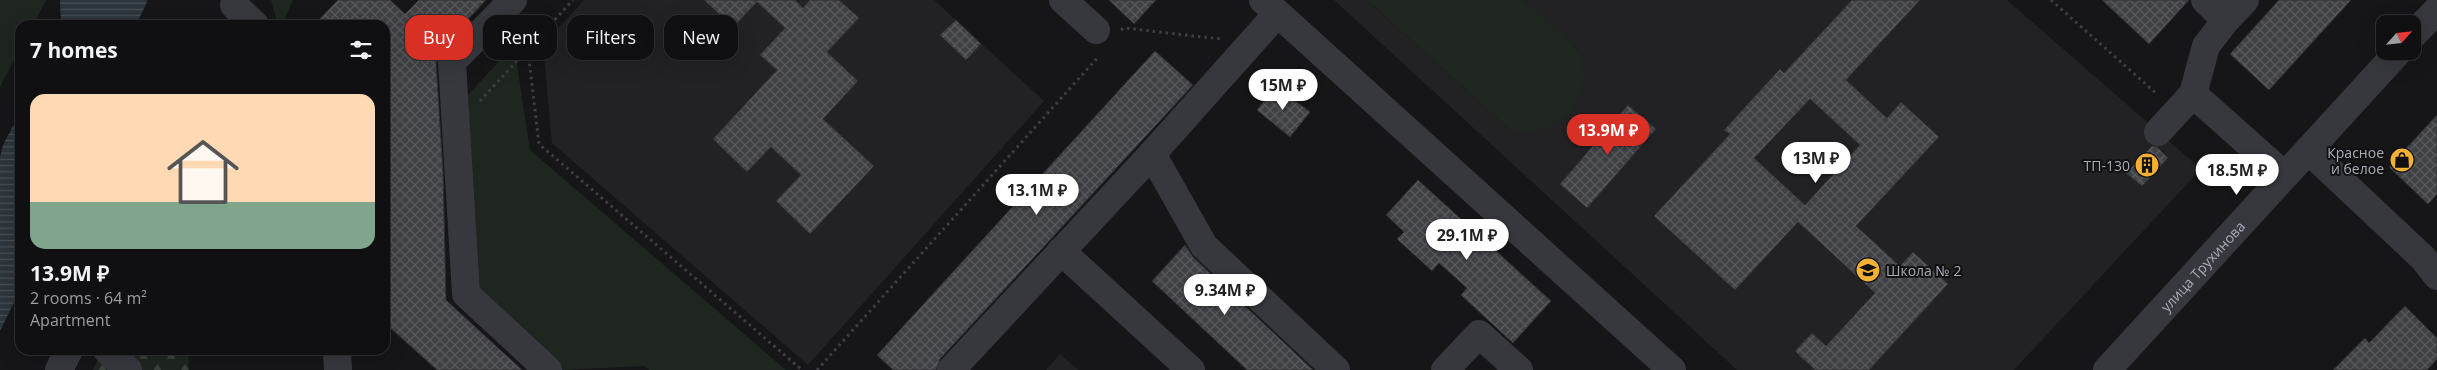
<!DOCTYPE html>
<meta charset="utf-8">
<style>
body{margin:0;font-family:"Open Sans",sans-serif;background:#19191b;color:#f1f3f6;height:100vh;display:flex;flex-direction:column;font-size:19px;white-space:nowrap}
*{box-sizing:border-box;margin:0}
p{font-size:16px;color:#9c9d9f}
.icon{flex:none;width:28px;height:28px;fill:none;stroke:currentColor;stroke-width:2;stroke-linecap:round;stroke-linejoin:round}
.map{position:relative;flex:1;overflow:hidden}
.sheet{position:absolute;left:15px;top:20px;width:375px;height:335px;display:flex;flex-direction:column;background:#101012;border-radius:15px;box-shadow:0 5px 20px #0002,0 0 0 1px #303032}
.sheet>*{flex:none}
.banner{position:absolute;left:405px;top:15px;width:475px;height:45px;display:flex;gap:10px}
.needle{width:32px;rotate:63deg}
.fabs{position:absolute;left:2376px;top:15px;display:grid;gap:10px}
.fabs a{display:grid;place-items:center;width:45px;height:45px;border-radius:10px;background:#101012;box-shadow:0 5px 20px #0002,0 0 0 1px #303032;font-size:25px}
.price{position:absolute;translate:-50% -42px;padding:0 11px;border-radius:18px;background:#fff;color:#222;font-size:16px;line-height:32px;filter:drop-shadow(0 1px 2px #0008)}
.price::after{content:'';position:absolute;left:50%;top:30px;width:15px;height:11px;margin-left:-8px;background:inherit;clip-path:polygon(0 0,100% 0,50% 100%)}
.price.selected{background:#d93025;color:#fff}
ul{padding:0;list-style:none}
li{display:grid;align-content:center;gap:10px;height:265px;padding:0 15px}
li span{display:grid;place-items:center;height:155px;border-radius:15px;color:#555}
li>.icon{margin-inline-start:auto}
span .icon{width:90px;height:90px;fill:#fffc;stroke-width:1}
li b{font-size:21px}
h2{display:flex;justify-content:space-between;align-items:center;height:60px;padding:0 15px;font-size:21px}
.chip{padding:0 18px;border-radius:15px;background:#101012;box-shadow:0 5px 20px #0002,0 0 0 1px #303032;font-size:18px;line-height:45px}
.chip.selected{background:#d93025;color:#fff}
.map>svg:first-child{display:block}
.built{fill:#222225}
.grass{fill:#1e261f}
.forest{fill:url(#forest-firs)}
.water{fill:url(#water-rules)}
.building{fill:url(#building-cross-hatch);stroke:#303034;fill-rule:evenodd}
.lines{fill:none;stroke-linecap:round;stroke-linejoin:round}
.path{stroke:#3d3f44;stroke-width:3;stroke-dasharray:2.5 4;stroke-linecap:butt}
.minor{stroke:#37383d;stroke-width:28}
.labels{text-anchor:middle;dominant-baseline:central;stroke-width:4;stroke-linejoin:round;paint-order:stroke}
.poi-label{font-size:14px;fill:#a8adb8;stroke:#111113;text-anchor:end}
.street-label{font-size:14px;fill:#a8adb8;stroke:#111113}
</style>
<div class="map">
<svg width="2437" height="370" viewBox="0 0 2437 370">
<defs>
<pattern id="forest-firs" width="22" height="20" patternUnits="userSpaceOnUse" patternTransform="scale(1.25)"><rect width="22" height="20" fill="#1e261f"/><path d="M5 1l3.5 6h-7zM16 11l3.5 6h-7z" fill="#3c433d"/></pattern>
<pattern id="water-rules" width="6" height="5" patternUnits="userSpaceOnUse" patternTransform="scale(1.25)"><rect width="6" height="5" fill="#2c353c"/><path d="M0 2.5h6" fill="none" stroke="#485056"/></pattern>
<pattern id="building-cross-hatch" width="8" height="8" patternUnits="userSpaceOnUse" patternTransform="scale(1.25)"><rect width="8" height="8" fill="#404145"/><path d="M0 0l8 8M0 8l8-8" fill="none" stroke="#595a5e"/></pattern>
</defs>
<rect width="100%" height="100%" fill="#161618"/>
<g class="built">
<polygon points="584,0 934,0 1044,101 808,365 552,143 543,45"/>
<polygon points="1334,0 1367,0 1510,130 1577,49 1523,0 2007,0 2201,169 2014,370 1737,370"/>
<polygon points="1060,354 1078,370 1046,370"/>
</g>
<g class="grass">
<polygon points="0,0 46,0 33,25 20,25 20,49 0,87"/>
<polygon points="271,0 293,0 282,25 278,25"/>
<path d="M1367,0H1523C1535,11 1571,39 1577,50C1595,80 1574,121 1541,130C1531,133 1521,132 1511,131Z"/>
<polygon points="514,45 530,150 786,370 649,370 645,366 561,370 476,290 468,95"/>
</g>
<polygon class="forest" points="103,350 188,350 189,370 93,370"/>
<g class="water">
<polygon points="60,0 148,0 136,25 61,25"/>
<polygon points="20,113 20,290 0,331 0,157 3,145"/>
</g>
<g class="building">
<polygon points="338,0 390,0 405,14 419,0 486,0 440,49 436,63 443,172 446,300 522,370 437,370 385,323 385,25 314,25"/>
<polygon points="704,0 795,0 803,8 810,0 839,0 859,18 827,52 858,81 823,119 874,166 810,234 776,201 801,175 771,147 747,172 713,139 777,70 760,55 785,28 757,2 733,27"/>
<polygon points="1109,0 1156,0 1134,24"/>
<path d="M1852,0H1920L1846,80L1887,118L1901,102L1939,137L1856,226L1900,266L1913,252L1948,284L1869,370H1815L1795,351L1812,333L1826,346L1875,293L1798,222L1735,290L1654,216L1730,134L1724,130L1780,69L1784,73ZM1810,99L1860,145L1805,205L1754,158Z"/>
<polygon points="2102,0 2189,0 2149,44"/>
<polygon points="2279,0 2351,0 2269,90 2230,54"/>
<polygon points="956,20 981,44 966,60 940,35"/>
<polygon points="1155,51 1193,85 940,359 936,370 893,370 877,355"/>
<polygon points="1276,86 1310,112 1290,137 1257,110"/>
<polygon points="1628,105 1656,129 1587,208 1560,184"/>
<polygon points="2437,115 2437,194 2428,204 2389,167"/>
<polygon points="2152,146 2157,147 2168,158 2142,186 2126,173"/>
<polygon points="1418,180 1551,301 1513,343 1461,295 1467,288 1439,263 1432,271 1397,239 1404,232 1386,215"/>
<polygon points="1185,245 1193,257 1313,370 1247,370 1152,281"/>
<polygon points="2405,306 2437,338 2437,359 2427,370 2333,370 2365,338 2369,343"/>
</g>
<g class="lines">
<g class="path">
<polyline points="2051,0 2157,94"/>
<polyline points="525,25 539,144 802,370"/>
<polyline points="1121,30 1124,28 1221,39"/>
<polyline points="480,101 573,0"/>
<polyline points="817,370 1099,56"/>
</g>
<g class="minor">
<polyline points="513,0 452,62 466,294 548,370"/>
<polyline points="1063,0 1096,30"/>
<polyline points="1263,0 1672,370"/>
<polyline points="2205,0 2226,20 2245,0"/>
<polyline points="234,5 255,25"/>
<polyline points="2226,20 2206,46 2193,94 2284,175"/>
<polyline points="2412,36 2437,10"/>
<polyline points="2158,132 2193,94"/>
<polyline points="2308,150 2423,258 2437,276"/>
<polyline points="1152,154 1204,246 1336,370"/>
<polyline points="1061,251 1191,370"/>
<polyline points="107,350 128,370"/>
<polyline points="337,350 338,370"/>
<polyline points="59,370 69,350"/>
<polyline points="951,370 1152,154 1277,14"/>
<polyline points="1445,370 1479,334 1519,370"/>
<path id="s1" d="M2107,370L2399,51"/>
</g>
</g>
<defs>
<symbol id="shop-disc" viewBox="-11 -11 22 22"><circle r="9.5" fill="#f2b134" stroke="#111113"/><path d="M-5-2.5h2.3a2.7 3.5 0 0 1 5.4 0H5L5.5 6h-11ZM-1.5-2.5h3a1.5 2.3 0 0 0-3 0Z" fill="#111"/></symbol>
<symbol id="building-disc" viewBox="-11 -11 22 22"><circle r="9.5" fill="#f2b134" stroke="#111113"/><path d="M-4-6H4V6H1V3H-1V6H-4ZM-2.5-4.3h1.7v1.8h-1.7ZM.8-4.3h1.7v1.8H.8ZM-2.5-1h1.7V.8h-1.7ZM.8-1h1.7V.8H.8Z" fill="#111"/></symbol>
<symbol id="school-disc" viewBox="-11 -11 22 22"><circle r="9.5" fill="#f2b134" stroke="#111113"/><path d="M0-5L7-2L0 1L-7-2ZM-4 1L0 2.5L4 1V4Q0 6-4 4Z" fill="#111"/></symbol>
</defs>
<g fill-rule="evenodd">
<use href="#shop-disc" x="2388" y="146" width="28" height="28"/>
<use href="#building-disc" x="2133" y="151" width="28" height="28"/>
<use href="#school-disc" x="1854" y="256" width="28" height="28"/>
</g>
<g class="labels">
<g class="poi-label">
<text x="2384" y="152">Красное<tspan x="2384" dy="16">и белое</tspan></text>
<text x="2130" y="165">ТП-130</text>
<text x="1886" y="270" text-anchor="start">Школа № 2</text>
</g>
<g class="street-label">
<text stroke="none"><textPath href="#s1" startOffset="141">улица Трухинова</textPath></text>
</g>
</g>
</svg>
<div class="fabs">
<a><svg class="needle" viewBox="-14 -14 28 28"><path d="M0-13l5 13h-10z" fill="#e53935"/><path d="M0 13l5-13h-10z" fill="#9c9d9f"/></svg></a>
</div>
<b class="price" style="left:1283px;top:111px">15M ₽</b>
<b class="price selected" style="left:1608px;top:156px">13.9M ₽</b>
<b class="price" style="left:1816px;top:184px">13M ₽</b>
<b class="price" style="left:2237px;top:196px">18.5M ₽</b>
<b class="price" style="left:1037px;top:216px">13.1M ₽</b>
<b class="price" style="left:1467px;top:261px">29.1M ₽</b>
<b class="price" style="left:1225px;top:316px">9.34M ₽</b>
<div class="banner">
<a class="chip selected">Buy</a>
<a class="chip">Rent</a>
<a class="chip">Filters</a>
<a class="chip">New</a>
</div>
<section class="sheet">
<h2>7 homes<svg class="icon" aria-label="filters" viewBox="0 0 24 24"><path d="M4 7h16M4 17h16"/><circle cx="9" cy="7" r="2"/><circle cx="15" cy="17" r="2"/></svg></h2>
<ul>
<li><span style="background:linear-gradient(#ffd9b3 70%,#7fa58c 0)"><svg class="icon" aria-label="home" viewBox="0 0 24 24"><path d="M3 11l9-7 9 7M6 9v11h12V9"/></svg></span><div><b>13.9M ₽</b><p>2 rooms · 64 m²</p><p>Apartment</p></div></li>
</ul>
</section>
</div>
